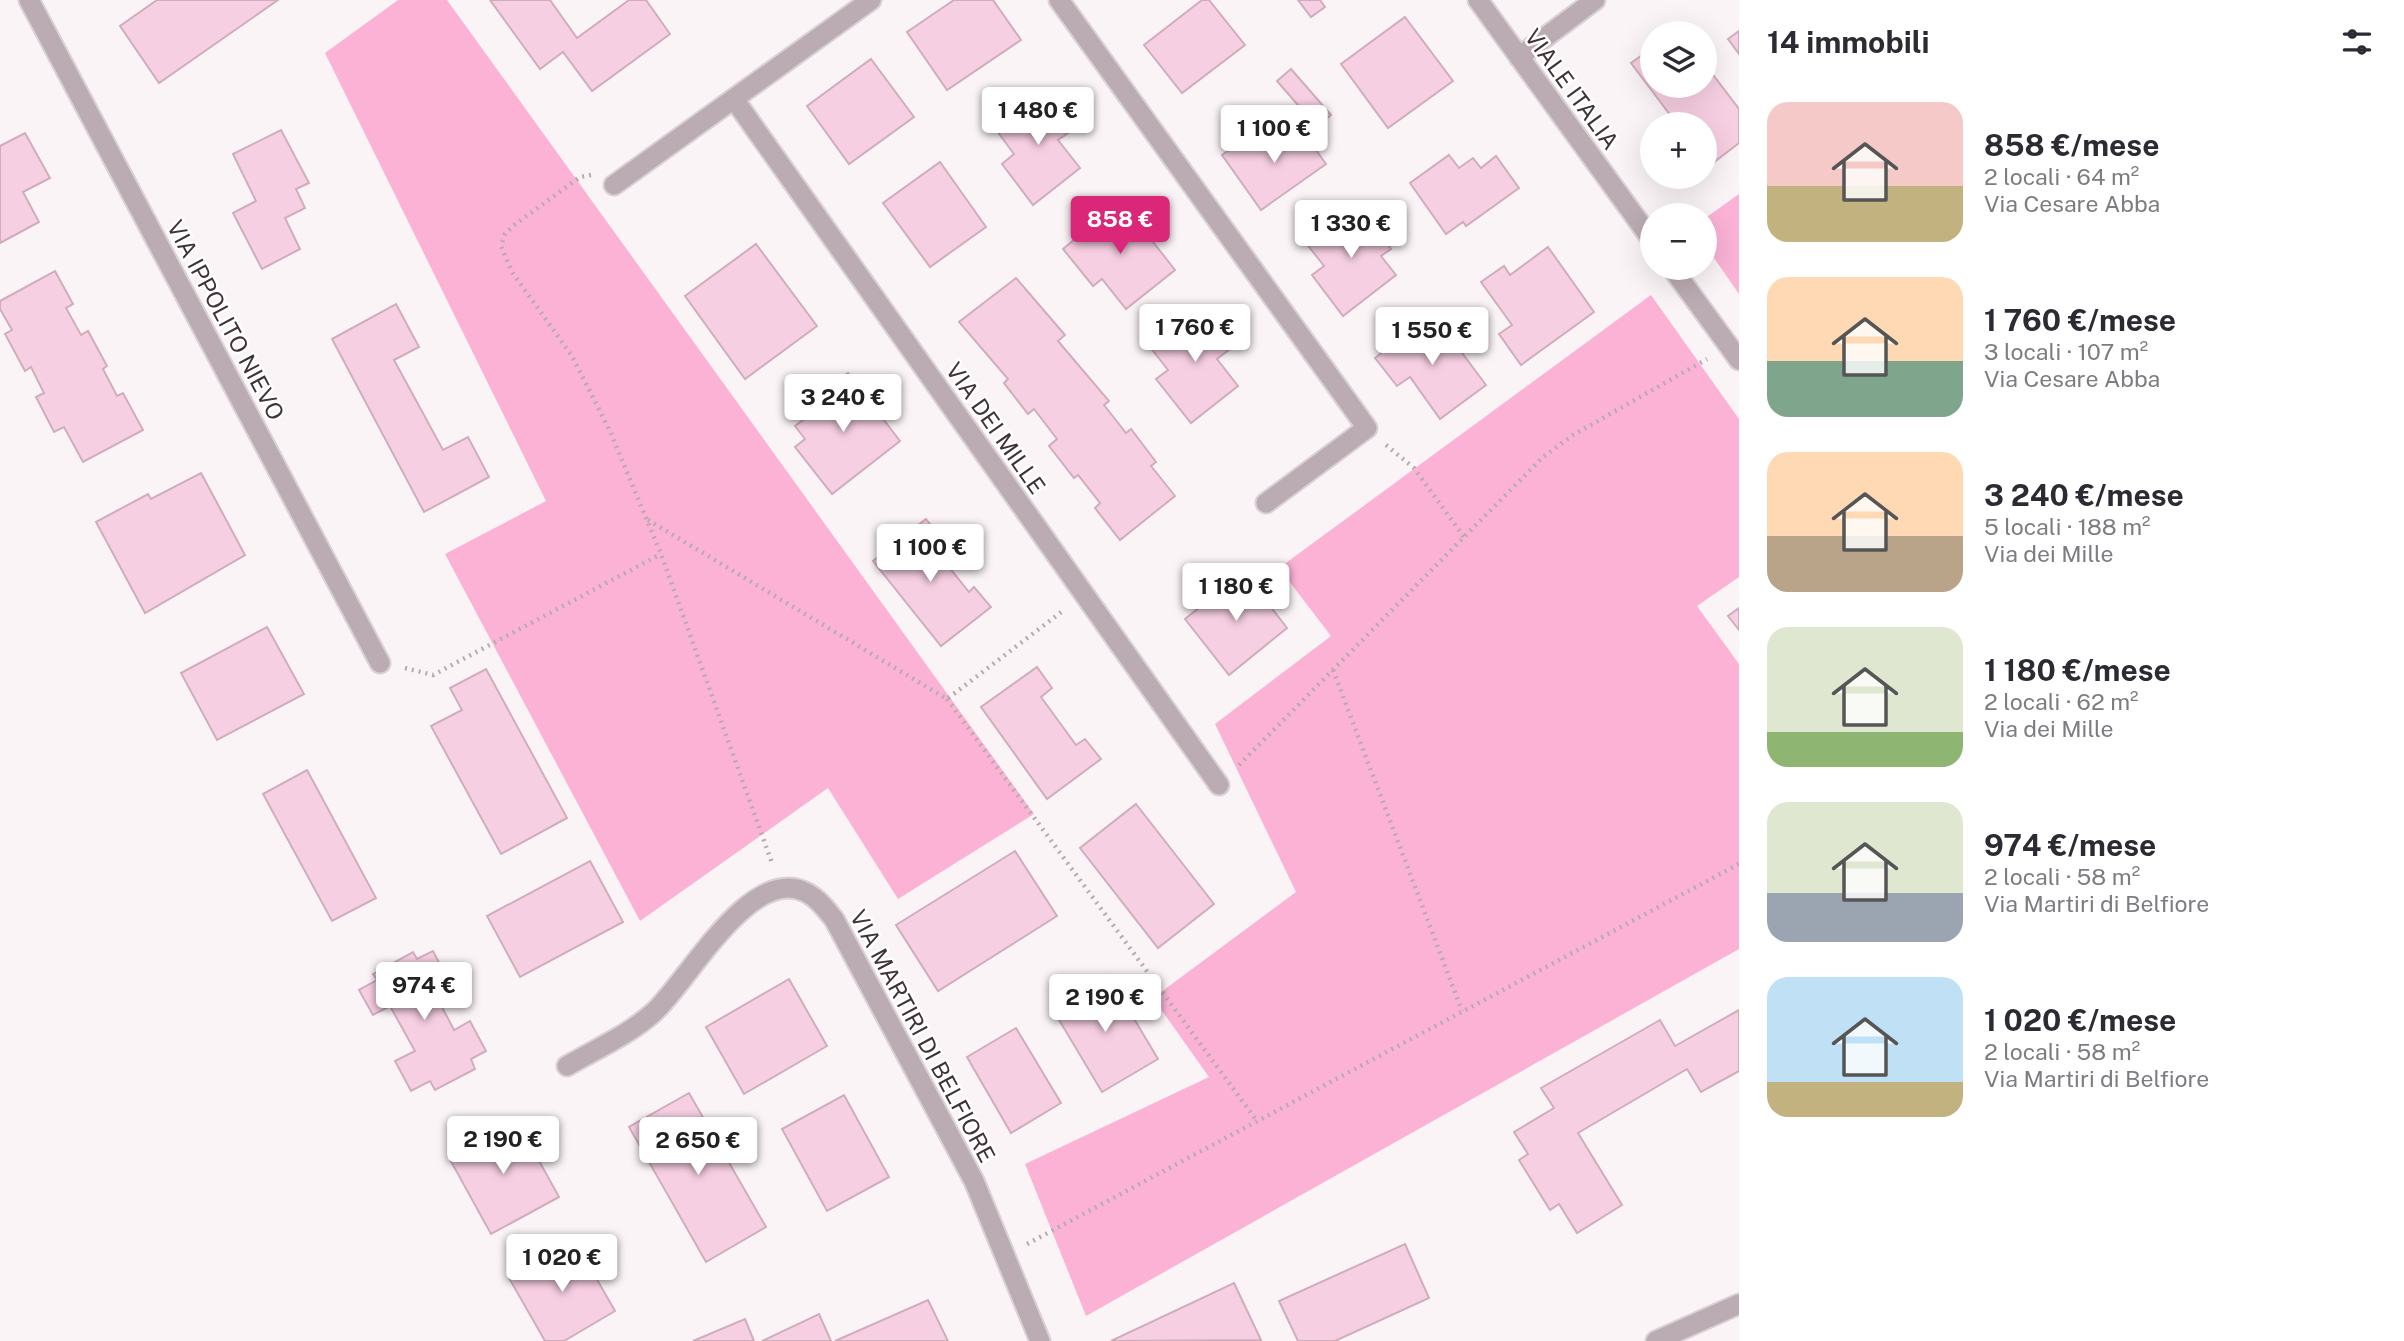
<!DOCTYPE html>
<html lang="it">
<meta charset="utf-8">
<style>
body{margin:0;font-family:"Public Sans",sans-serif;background:#f7f7f7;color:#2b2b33;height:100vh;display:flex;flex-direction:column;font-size:26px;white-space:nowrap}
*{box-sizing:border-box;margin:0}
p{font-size:23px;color:#7c7c81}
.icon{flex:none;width:38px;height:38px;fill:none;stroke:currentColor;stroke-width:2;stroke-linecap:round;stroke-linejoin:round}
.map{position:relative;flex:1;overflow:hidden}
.sheet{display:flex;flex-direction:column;background:#fff;width:665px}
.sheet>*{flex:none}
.controls{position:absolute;left:1640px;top:21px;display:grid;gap:14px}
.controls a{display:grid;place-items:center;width:77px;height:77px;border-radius:50%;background:#fff;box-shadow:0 7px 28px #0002;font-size:35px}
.price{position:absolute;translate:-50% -60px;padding:0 16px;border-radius:7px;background:#fff;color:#222;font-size:23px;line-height:46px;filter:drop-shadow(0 2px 4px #0008)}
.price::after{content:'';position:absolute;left:50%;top:42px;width:21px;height:16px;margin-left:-10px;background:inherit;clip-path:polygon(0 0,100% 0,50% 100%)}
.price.selected{background:#db2777;color:#fff}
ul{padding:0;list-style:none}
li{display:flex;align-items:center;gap:21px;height:175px;padding:0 28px}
li span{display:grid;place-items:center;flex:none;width:196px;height:140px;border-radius:21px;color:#555}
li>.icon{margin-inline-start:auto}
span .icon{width:84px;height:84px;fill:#fffc;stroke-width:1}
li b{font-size:30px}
h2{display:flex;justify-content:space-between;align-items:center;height:84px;padding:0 28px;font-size:30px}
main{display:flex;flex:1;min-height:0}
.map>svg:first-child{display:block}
.green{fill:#fbb2d5}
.building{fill:#f7cfe2;stroke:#d0adbd;stroke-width:2}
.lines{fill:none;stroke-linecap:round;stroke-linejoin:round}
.minor-casing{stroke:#d9d1d5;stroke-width:23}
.tertiary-casing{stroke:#d9d1d5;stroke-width:23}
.path{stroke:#b6acb0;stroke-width:4.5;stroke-dasharray:2 5;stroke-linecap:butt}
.minor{stroke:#bbabb2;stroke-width:19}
.tertiary{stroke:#bbabb2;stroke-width:19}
.labels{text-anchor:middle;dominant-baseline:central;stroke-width:5;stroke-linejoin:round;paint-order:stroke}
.street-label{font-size:23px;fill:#403238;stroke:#fff}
</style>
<main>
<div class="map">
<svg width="1739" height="1341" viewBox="0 0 1739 1341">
<rect width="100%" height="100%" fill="#fbf4f7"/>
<g class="green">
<polygon points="398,0 447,0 1034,814 898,899 828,788 640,921 445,554 546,501 325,53"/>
<polygon points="1739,194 1739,294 1705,245 1704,219"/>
<polygon points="1651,295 1739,419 1739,577 1697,606 1739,664 1739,949 1086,1316 1025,1164 1209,1077 1153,998 1296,892 1215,724 1331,636 1279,568"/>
</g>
<g class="building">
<polygon points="157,0 278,0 159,83 120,26"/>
<polygon points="490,0 550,0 577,38 629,0 646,0 670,34 592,91 563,52 540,69"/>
<polygon points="954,0 993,0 1021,40 947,90 907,32"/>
<polygon points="1202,0 1209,0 1245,45 1182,93 1144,45"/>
<polygon points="1298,0 1320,0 1325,7 1311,17"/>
<polygon points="1405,17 1453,81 1388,128 1341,64"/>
<polygon points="1739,31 1739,54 1728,39"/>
<polygon points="1652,48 1652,86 1704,86 1704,63 1739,109 1739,143 1709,166 1704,160 1704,124 1677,124 1631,63"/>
<polygon points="871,59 914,117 849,164 807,106"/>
<polygon points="1291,69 1331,115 1317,127 1277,81"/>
<polygon points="1045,90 1074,129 1058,140 1080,168 1033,205 1002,164 1014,154 994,127"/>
<polygon points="1298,125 1326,164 1261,210 1222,155 1238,144 1242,150 1266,133 1273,142"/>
<polygon points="281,130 309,183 296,189 305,208 285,218 300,249 262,269 233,213 256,201 233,154"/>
<polygon points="25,133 50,178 23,192 39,222 0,243 0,146"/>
<polygon points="1449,155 1459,168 1473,158 1481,168 1496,156 1519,188 1466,226 1463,222 1446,234 1410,183"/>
<polygon points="940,162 986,227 930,267 883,203"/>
<polygon points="1121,201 1175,270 1126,309 1102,279 1093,286 1063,249"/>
<polygon points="1356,204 1391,249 1381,256 1396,275 1343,316 1312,275 1324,266 1306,243"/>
<polygon points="756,244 817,326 745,379 685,296"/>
<polygon points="1548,247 1594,312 1521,365 1499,334 1512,325 1481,282 1504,266 1510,275"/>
<polygon points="55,271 73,304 66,308 81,335 88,331 107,366 103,369 117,396 123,393 143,430 83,462 64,427 54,432 36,397 44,393 31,367 25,371 5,334 12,330 0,309 0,301"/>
<polygon points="1016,278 1065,335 1058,341 1109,401 1104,405 1126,433 1131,429 1156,462 1151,466 1175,496 1120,540 1095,508 1100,503 1078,475 1074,478 1049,446 1057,439 1034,409 1028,414 1004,383 1008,379 959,322"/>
<polygon points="396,304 419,347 394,360 443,450 468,437 489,477 424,512 332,339"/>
<polygon points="1203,306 1234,346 1217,359 1238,386 1191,423 1156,379 1168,370 1150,347"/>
<polygon points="1433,314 1486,385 1440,419 1410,377 1397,386 1375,358"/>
<polygon points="848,373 900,441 832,494 795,447 805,439 795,426 812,413 806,406"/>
<polygon points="201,473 245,555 145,613 96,522 148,494 151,499"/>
<polygon points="926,519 942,539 933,547 969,592 974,587 991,607 941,646 873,561"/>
<polygon points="1244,572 1287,628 1229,675 1185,619"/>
<polygon points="1739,608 1739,630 1728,616"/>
<polygon points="267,627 304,694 217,740 181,673"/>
<polygon points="1037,667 1052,688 1041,697 1076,745 1085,739 1101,759 1047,799 981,707"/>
<polygon points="486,669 567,818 501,854 431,726 462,710 450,688"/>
<polygon points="307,770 376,898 332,921 263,794"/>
<polygon points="1136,804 1214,904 1158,948 1080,848"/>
<polygon points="1015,851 1057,916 938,991 896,925"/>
<polygon points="590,861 623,922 520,977 487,916"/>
<polygon points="433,951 446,976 430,984 454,1030 470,1021 486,1051 471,1059 475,1069 435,1090 430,1081 411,1091 395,1061 415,1051 390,1006 373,1015 359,990 377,980 373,974 413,952 417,959"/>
<polygon points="1108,975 1158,1059 1102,1092 1052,1008"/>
<polygon points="789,979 827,1046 744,1094 706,1027"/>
<polygon points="1739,1010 1739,1071 1701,1092 1687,1069 1578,1133 1622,1205 1577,1233 1559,1204 1550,1210 1519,1160 1528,1154 1514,1132 1554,1108 1541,1088 1660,1020 1675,1046"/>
<polygon points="1016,1028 1061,1103 1011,1133 967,1057"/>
<polygon points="689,1093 766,1227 706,1262 629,1127"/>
<polygon points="844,1095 889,1177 827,1211 782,1129"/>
<polygon points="516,1119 559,1197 491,1234 448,1156"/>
<polygon points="575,1241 615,1311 564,1341 545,1341 509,1278"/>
<polygon points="1405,1244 1429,1298 1335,1341 1298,1341 1279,1301"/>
<polygon points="1234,1283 1261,1340 1111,1341"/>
<polygon points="928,1300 948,1341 835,1341"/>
<polygon points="819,1314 831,1341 762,1341"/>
<polygon points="745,1319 754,1341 693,1341"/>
</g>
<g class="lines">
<defs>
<g id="minor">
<polyline points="29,0 380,663"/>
<polyline points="1059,0 1367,428 1266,503"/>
<polyline points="1478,0 1652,240"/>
<polyline points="1519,57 1595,0"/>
<polyline points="734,99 1219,785"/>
<polyline points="614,185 871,0"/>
<polyline points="1672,268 1739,360"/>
<path d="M567,1066C596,1049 628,1035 653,1013C687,983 748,868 803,891C816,896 825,908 834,919L974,1181L1040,1341"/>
</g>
<polyline id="tertiary" points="1656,1341 1739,1304"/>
</defs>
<use href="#minor" class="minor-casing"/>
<use href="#tertiary" class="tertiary-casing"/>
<g class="path">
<polyline points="591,175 580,177 513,226 505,234 501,246 512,272 572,356 610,431 661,554 772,863"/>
<polyline points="1386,445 1414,468 1464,537"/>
<polyline points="648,520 947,699 1064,610"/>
<polyline points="405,668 433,675 661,554"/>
<polyline points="1333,670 1462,1011"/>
<polyline points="947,699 1257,1121"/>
<polyline points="1239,765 1543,457 1573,435 1707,359"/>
<polyline points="1027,1244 1739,864"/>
</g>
<use href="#minor" class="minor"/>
<use href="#tertiary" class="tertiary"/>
</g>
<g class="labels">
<g class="street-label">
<text transform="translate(1572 89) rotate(54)">VIALE ITALIA</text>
<text transform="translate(226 320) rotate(62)">VIA IPPOLITO NIEVO</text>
<text transform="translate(996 428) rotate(55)">VIA DEI MILLE</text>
<text transform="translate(923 1036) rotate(62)">VIA MARTIRI DI BELFIORE</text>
</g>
</g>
</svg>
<div class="controls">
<a><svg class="icon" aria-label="layers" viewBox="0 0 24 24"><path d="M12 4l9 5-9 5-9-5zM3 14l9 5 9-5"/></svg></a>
<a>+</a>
<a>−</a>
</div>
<b class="price" style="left:1038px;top:147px">1 480 €</b>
<b class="price" style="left:1274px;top:165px">1 100 €</b>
<b class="price selected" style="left:1120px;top:256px">858 €</b>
<b class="price" style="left:1351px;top:260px">1 330 €</b>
<b class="price" style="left:1195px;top:364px">1 760 €</b>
<b class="price" style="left:1432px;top:367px">1 550 €</b>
<b class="price" style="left:843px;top:434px">3 240 €</b>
<b class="price" style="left:930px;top:584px">1 100 €</b>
<b class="price" style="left:1236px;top:623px">1 180 €</b>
<b class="price" style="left:424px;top:1022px">974 €</b>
<b class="price" style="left:1105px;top:1034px">2 190 €</b>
<b class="price" style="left:503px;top:1176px">2 190 €</b>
<b class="price" style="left:698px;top:1177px">2 650 €</b>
<b class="price" style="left:562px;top:1294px">1 020 €</b>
</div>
<section class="sheet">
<h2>14 immobili<svg class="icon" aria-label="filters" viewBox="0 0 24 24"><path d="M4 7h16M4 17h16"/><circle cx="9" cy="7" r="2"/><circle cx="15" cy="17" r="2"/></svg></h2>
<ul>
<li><span style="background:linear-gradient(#f6c9c9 60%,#c2b280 0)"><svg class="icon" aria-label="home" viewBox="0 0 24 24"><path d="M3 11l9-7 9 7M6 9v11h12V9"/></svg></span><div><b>858 €/mese</b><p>2 locali · 64 m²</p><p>Via Cesare Abba</p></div></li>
<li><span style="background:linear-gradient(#ffd9b3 60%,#7fa58c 0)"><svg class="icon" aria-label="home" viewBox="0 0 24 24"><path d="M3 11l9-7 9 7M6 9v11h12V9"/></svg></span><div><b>1 760 €/mese</b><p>3 locali · 107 m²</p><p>Via Cesare Abba</p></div></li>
<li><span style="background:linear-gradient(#ffd9b3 60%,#b9a48a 0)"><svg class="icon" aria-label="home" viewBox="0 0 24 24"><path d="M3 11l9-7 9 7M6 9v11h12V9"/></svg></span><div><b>3 240 €/mese</b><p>5 locali · 188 m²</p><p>Via dei Mille</p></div></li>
<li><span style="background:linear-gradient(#dfe7d0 75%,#8fb573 0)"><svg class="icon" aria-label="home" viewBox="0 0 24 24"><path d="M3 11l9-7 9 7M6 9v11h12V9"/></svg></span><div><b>1 180 €/mese</b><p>2 locali · 62 m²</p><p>Via dei Mille</p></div></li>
<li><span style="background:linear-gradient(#dfe7d0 65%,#9aa5b1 0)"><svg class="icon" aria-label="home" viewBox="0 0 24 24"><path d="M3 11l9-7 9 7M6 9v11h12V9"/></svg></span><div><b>974 €/mese</b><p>2 locali · 58 m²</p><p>Via Martiri di Belfiore</p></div></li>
<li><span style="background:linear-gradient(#bfe0f5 75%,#c2b280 0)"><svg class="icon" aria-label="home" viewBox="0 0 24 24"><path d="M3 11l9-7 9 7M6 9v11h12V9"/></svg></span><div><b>1 020 €/mese</b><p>2 locali · 58 m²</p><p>Via Martiri di Belfiore</p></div></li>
</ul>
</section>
</main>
